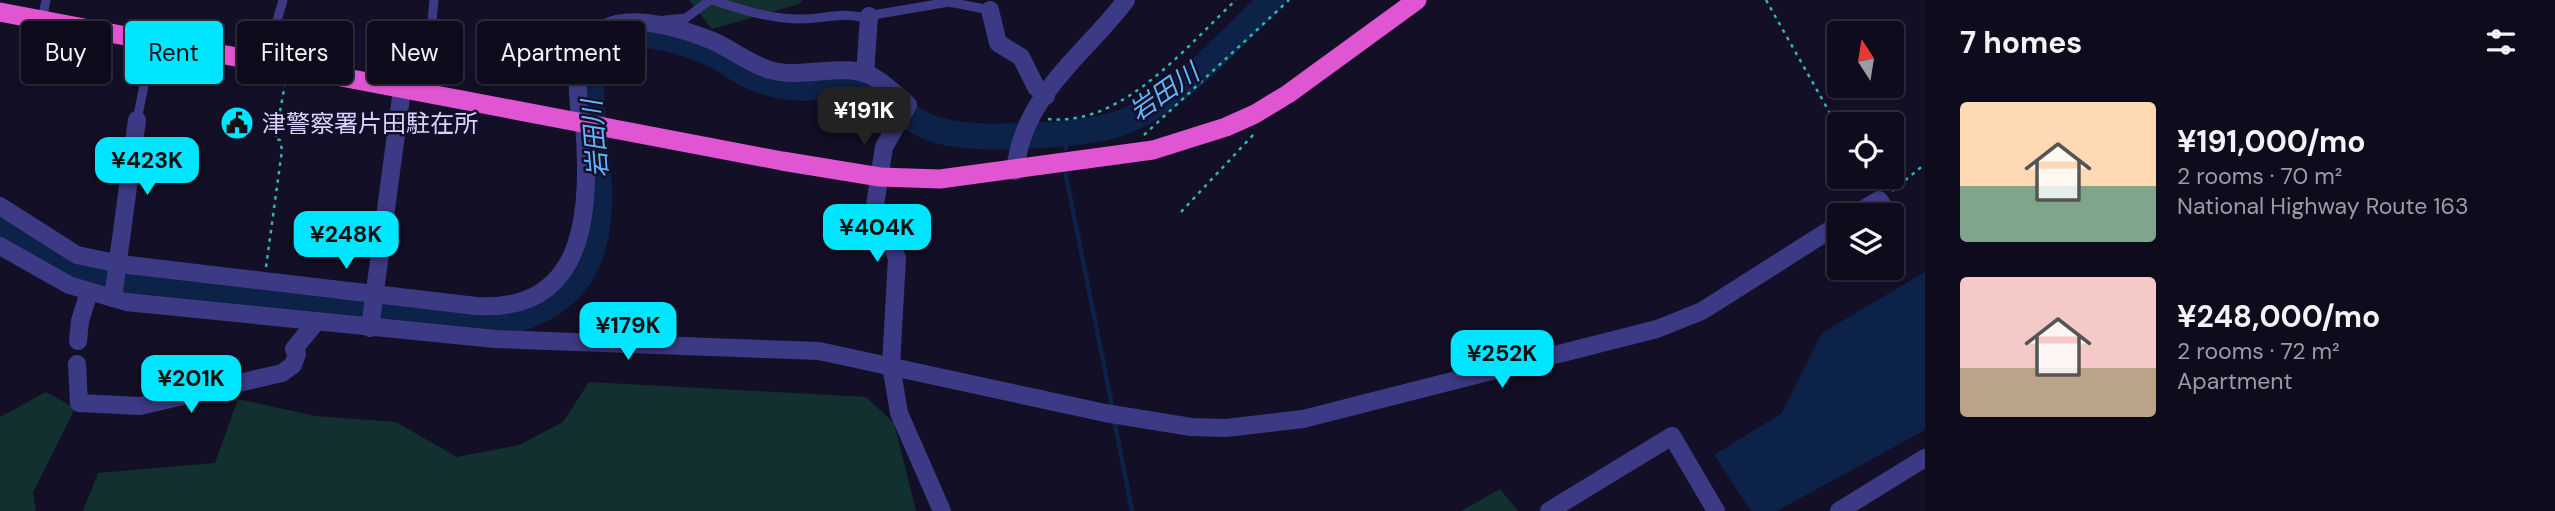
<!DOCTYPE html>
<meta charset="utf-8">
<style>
body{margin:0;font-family:"DM Sans","Noto Sans JP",sans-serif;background:#171425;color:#f1f3f6;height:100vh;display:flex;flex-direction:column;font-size:26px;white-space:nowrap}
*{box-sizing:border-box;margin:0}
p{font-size:23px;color:#9b9ba3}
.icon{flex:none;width:38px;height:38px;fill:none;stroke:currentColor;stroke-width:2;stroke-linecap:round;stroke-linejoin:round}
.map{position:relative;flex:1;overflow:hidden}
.panel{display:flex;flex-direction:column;background:#0e0b1c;width:630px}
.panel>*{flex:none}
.top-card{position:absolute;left:21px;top:21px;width:665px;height:63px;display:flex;gap:14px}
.needle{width:46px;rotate:348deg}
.buttons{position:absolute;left:1827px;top:21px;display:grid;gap:14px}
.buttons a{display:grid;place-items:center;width:77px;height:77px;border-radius:7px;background:#0e0b1c;box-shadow:0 2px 5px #0004,0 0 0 2px #2e2b3b;font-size:35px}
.price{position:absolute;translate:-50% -60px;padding:0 16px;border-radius:14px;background:#00e5ff;color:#111;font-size:23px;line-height:46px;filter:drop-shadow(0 2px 4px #0008)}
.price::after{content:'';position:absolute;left:50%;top:42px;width:21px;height:16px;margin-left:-10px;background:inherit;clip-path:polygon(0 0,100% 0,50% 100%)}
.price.active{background:#222;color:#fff}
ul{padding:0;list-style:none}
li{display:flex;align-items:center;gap:21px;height:175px;padding:0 35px}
li span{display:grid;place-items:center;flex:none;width:196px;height:140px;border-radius:7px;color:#555}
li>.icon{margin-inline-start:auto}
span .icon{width:84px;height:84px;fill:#fffc;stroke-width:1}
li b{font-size:30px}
h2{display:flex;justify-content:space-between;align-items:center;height:84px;padding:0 35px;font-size:30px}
.pill{padding:0 24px;border-radius:7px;background:#0e0b1c;box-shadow:0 2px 5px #0004,0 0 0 2px #2e2b3b;font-size:24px;line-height:63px}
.pill.active{background:#00e5ff;color:#111}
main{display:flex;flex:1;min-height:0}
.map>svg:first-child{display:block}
.green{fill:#12302f}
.water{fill:#0c2248}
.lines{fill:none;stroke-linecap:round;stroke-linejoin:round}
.stream{stroke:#0c2248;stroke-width:4.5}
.river{stroke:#0c2248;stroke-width:26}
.path{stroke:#2fb8b0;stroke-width:2.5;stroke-dasharray:3.5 5;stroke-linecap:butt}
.service{stroke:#3d3a85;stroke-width:9}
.minor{stroke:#3d3a85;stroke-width:18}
.tertiary{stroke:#3d3a85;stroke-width:18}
.trunk{stroke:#e055d1;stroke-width:19}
.labels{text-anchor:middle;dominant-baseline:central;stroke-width:5;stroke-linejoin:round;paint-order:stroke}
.poi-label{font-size:24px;fill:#d9d4ff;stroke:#130f26;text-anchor:start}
.water-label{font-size:26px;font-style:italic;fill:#62b6ff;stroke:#130f26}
</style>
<main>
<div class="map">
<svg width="1925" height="511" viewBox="0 0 1925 511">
<rect width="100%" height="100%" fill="#130f26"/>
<g class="green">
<polygon points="689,0 802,0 799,4 712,29"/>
<polygon points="589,382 866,397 894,423 916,511 83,511 98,473 215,463 238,399 315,416 396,422 457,457 519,445 563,422"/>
<polygon points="46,392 75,408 33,492 36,511 0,511 0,417"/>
<polygon points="1500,489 1518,511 1461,511"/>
</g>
<polygon class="water" points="1925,272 1925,430 1777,511 1751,511 1714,455 1782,413 1822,333"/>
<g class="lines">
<g class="stream">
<polyline points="1065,134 1066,149"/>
<polyline points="1065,171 1113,410"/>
<polyline points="1114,419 1132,511"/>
</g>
<path class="river" d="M0,227C42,259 73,269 124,282L503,323C687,281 533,59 621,37C650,30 688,43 715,55C729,62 742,74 757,79C771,84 789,88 805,88C822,88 840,77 858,83C885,93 904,118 931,128C959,138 993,137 1022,136C1053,135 1106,132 1133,118C1186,91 1229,40 1272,0"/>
<g class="path">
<polyline points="1766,0 1839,129"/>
<path d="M1048,119C1123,127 1186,46 1236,0"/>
<polyline points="1144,135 1289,0"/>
<polyline points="1866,177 1872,186"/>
<polyline points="1892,191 1925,164"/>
<polyline points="1181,212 1254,134"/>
<polyline points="266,267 282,150 280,140 275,139 285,84"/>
</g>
<g class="service">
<path d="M712,0C740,9 766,18 797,19C822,20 835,12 861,17L949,2L990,10"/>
<polyline points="42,20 46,0"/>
<polyline points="665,20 686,18 710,0"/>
<polyline points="265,62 283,0"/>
<polyline points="425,93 434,0"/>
<polyline points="137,120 153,41"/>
</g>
<g class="minor">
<polyline points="990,10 998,43 1021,57 1036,87 1046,96"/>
<polyline points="865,74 869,16"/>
<path d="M580,121C579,101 575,77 581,57C598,1 676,26 713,41C733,50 750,64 770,70C806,80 846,60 875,78C887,85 898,96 908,105L884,147L873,218L874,231L887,234L897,258L891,365L899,413L942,511"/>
<path d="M1015,171C1023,94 1084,56 1126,0"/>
<path d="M0,206L77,255L120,264L476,306C590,313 590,205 584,122"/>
<polyline points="1854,215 1879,200 1889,215"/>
<polyline points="0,246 69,285 126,302 495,339 819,351 1105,413 1191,427 1226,428 1303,419 1657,329 1702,311 1839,224"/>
<polyline points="113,298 137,120"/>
<polyline points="370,328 402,90"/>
<polyline points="78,341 80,321 89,292"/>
<polyline points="77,364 79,403 140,406 282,373 293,365 297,354 294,349 316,322"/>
<polyline points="1549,511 1672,436 1716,511"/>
</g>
<polyline class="tertiary" points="1839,511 1925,458"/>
<polyline class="trunk" points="0,12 782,161 880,177 940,179 1153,150 1226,127 1255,114 1288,94 1417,0"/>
</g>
<defs>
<symbol id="civic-disc" viewBox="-11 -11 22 22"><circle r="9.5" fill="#00e5ff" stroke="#130f26"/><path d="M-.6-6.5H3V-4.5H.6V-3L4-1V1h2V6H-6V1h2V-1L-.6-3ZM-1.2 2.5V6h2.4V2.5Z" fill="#111"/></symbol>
</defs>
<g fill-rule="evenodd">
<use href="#civic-disc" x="218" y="104" width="38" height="38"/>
</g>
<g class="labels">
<g class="poi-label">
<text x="262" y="123">津警察署片田駐在所</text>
</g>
<g class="water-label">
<text transform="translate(1164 92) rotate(-35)">岩田川</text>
<text transform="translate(595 139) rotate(-95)">岩田川</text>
</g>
</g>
</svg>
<div class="buttons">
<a><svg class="needle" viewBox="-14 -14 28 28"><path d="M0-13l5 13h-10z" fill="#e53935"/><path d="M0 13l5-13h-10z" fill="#9b9ba3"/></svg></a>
<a><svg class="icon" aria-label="locate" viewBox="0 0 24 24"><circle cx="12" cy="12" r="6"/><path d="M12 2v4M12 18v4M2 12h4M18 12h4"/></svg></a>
<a><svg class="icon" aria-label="layers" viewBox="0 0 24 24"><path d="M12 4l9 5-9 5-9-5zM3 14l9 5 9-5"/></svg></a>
</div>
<b class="price active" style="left:864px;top:147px">¥191K</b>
<b class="price" style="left:147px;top:197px">¥423K</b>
<b class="price" style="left:877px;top:264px">¥404K</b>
<b class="price" style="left:346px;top:271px">¥248K</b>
<b class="price" style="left:628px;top:362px">¥179K</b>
<b class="price" style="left:1502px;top:390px">¥252K</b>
<b class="price" style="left:191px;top:415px">¥201K</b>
<div class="top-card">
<a class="pill">Buy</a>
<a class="pill active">Rent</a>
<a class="pill">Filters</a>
<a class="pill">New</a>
<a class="pill">Apartment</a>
</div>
</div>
<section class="panel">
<h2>7 homes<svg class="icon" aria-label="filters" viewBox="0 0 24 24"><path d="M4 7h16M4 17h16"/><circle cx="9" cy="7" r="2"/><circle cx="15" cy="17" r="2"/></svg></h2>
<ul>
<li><span style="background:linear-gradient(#ffd9b3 60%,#7fa58c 0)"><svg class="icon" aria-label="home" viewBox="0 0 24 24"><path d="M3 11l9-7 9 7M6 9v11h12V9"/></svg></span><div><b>¥191,000/mo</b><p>2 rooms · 70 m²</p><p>National Highway Route 163</p></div></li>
<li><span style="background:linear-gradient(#f6c9c9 65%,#b9a48a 0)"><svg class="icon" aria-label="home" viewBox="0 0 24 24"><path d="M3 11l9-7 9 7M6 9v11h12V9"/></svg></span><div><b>¥248,000/mo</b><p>2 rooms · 72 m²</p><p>Apartment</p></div></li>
</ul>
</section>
</main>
